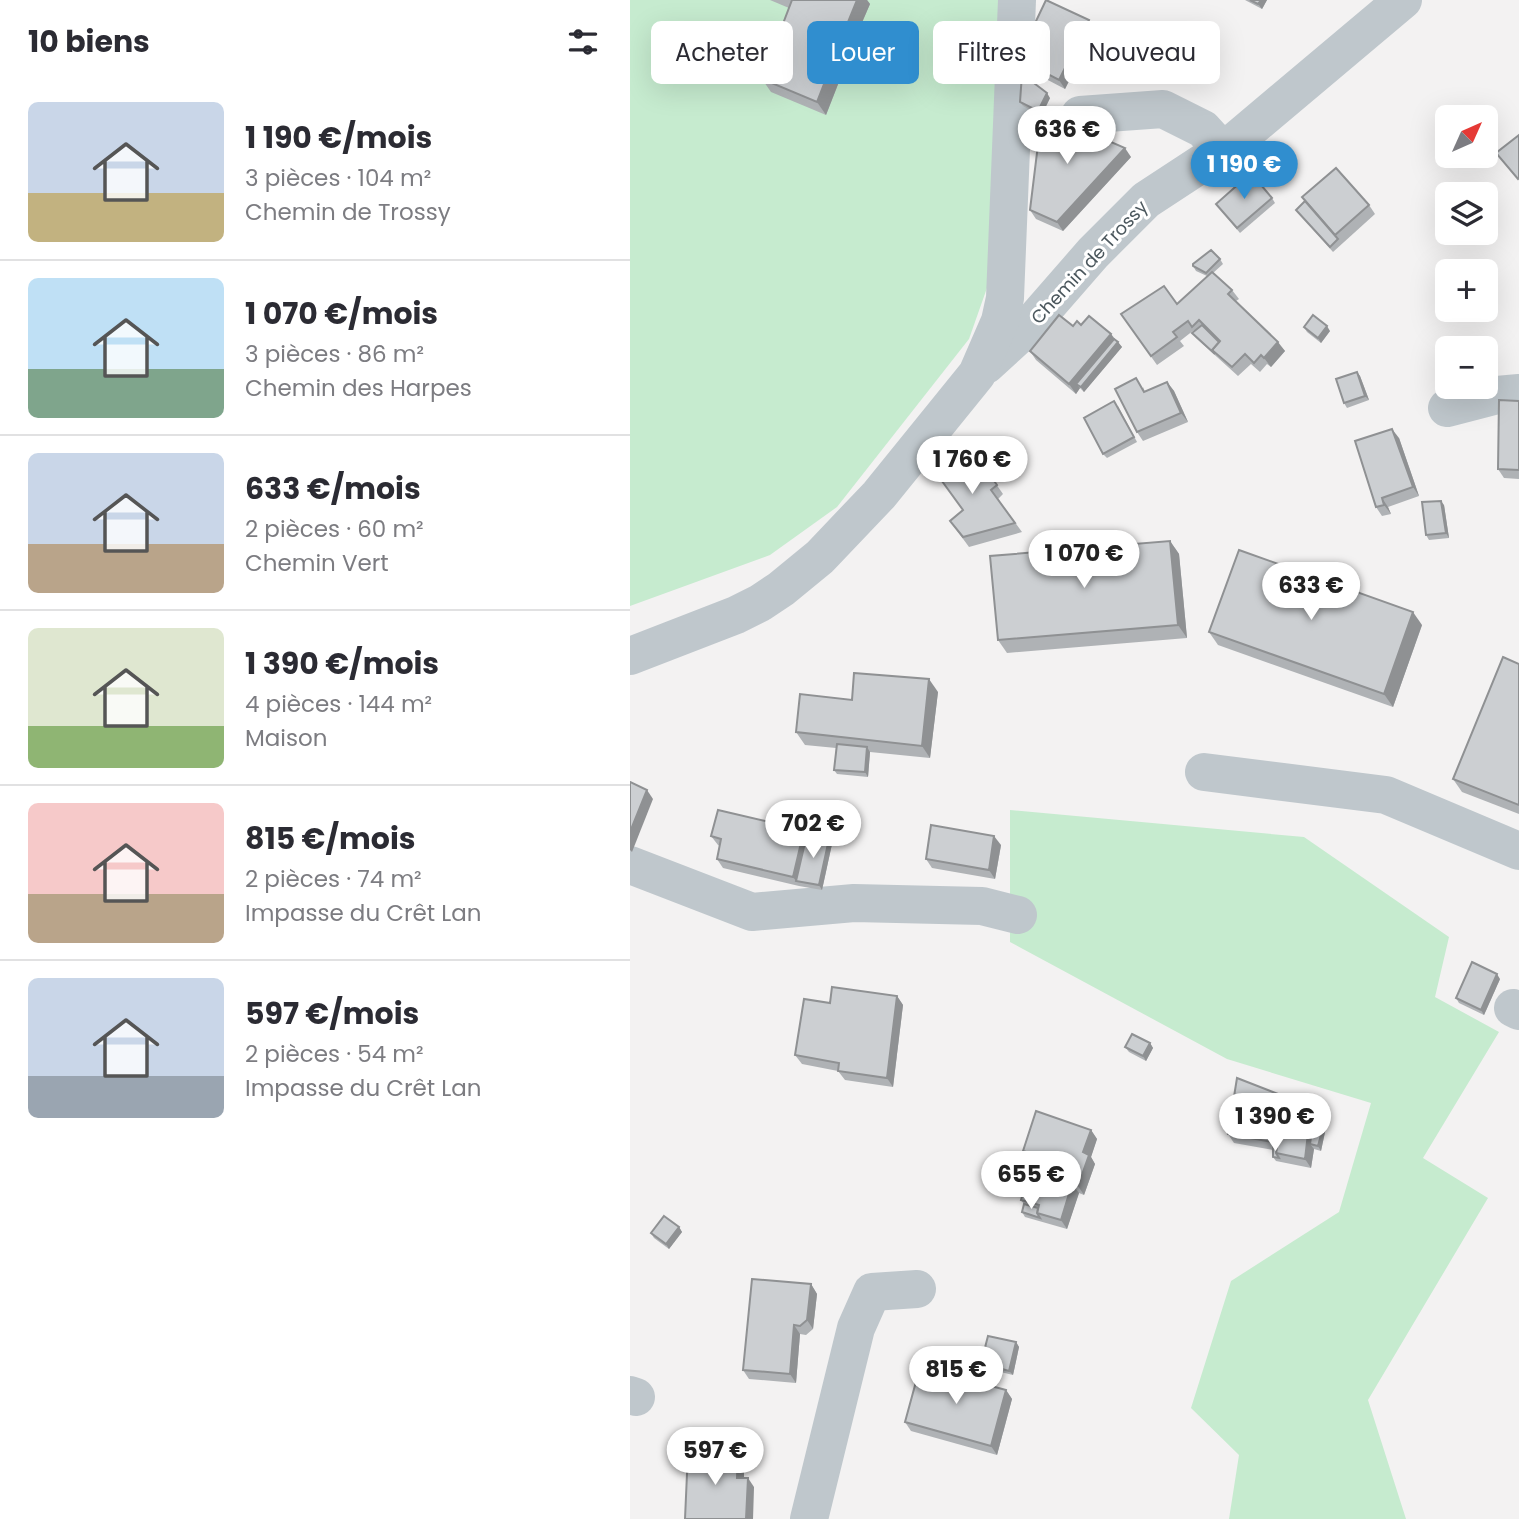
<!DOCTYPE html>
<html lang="fr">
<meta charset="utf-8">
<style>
body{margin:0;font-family:Poppins,sans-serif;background:#f7f7f7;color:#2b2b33;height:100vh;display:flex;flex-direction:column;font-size:26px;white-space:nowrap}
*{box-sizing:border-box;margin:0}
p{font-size:23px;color:#7c7c81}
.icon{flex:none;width:38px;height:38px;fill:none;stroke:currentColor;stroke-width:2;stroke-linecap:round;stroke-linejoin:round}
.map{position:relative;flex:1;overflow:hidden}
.drawer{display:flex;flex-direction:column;background:#fff;width:630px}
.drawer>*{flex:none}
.top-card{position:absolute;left:21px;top:21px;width:665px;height:63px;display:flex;gap:14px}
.needle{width:46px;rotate:45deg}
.controls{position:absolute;left:805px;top:105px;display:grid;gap:14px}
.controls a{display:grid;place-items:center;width:63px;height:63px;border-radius:10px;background:#fff;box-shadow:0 7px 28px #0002;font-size:35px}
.price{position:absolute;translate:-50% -60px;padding:0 16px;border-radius:24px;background:#fff;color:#222;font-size:23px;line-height:46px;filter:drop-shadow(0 2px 4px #0008)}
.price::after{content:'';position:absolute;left:50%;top:42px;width:21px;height:16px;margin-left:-10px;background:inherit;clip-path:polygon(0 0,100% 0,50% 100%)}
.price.selected{background:#308ecf;color:#fff}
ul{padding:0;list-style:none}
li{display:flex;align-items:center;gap:21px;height:175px;padding:0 28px}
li+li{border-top:2px solid #e1e1e2}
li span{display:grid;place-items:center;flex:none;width:196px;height:140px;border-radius:10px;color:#555}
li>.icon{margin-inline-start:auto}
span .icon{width:84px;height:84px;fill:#fffc;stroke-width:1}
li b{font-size:30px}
h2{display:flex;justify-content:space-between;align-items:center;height:84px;padding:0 28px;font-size:30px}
.pill{padding:0 24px;border-radius:10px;background:#fff;box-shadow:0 7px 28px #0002;font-size:24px;line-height:63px}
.pill.selected{background:#308ecf;color:#fff}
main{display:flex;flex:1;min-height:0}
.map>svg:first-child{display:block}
.green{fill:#c6ebcf}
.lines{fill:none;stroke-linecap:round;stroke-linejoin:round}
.minor{stroke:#bfc7cc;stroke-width:38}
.wall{fill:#afb2b5}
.shaded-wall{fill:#8f9193}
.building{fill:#cccfd2;stroke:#8f9193;stroke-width:2}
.labels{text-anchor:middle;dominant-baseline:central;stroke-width:6;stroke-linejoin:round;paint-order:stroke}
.street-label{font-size:18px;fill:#4b575d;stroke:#fff}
</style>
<main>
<section class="drawer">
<h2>10 biens<svg class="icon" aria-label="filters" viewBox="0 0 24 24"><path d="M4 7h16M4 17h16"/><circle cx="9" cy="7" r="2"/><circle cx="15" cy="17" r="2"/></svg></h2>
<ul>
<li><span style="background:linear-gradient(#c9d6e8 65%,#c2b280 0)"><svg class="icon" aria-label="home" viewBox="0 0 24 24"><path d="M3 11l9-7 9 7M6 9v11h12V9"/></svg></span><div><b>1 190 €/mois</b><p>3 pièces · 104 m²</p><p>Chemin de Trossy</p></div></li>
<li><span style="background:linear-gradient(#bfe0f5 65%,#7fa58c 0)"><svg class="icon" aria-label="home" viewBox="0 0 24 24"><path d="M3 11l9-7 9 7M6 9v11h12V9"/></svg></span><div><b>1 070 €/mois</b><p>3 pièces · 86 m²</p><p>Chemin des Harpes</p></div></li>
<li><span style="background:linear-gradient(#c9d6e8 65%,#b9a48a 0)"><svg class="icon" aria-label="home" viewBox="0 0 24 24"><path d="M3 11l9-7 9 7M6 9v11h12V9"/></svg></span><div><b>633 €/mois</b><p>2 pièces · 60 m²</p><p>Chemin Vert</p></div></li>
<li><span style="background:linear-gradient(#dfe7d0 70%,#8fb573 0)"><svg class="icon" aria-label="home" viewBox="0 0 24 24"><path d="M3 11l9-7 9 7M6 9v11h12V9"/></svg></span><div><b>1 390 €/mois</b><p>4 pièces · 144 m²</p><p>Maison</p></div></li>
<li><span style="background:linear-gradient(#f6c9c9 65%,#b9a48a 0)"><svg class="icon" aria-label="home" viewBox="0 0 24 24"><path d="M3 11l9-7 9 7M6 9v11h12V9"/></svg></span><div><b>815 €/mois</b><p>2 pièces · 74 m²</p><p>Impasse du Crêt Lan</p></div></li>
<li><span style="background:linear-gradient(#c9d6e8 70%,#9aa5b1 0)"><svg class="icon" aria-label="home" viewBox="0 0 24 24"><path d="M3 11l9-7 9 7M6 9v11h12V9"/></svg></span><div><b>597 €/mois</b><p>2 pièces · 54 m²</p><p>Impasse du Crêt Lan</p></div></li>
</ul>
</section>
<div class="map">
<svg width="889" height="1519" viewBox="0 0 889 1519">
<rect width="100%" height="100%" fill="#f3f2f2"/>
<g class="green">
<polygon points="0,0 372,0 364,268 339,339 207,507 140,555 0,606"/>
<polygon points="380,810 674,837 819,937 805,997 869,1032 793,1158 858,1198 738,1400 776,1519 599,1519 609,1455 561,1408 601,1281 709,1212 741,1103 597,1059 380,942"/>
</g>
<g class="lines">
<g class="minor">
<polyline points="450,115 533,109 573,129 593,151"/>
<polyline points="356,365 402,323 463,253 516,200 603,143 773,0"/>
<polyline points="817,408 867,395 889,393"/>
<polyline points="0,656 106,615 130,603 151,589 190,557 249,495 347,374 370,321 375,298 387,0"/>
<polyline points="574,772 756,795 889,851"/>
<polyline points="0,865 122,912 224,903 352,906 388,915"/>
<polyline points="883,1008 889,1011"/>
<polyline points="0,1395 6,1397"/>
<polyline points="179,1519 226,1328 242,1292 287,1289"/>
</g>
</g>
<g class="wall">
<polygon points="140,0 237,0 240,4 224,41 228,47 226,53 221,51 196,115 141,92 132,79 159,8"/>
<polygon points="615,0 637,0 632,9"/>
<polygon points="465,29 435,89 414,78 408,69 415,55 404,49 397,40"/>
<polygon points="420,98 413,113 501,157 433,231 406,219 400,210 412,114 411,116 393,106 390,102"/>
<polygon points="642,198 645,203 610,233 586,204"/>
<polygon points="739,205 745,214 703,252 666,210"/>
<polygon points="590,259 593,264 583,273 602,290 609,299 606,301 655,351 641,367 637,364 630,372 621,364 608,376 566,338 562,333 564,330 550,341 554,346 527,365 491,314 547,304 577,276 566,271 563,266"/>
<polygon points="451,325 481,334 492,347 454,392 450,388 446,394 406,360 400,351 443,326"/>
<polygon points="674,327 700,331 691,343 677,332"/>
<polygon points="727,372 730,376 739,400 717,408 714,403"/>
<polygon points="537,382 544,391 558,422 513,441 507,432 513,387 515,392"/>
<polygon points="889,401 889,479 874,478 868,469"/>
<polygon points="488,406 507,442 477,458 473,454"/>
<polygon points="769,438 789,496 758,507 761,514 752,516 746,507"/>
<polygon points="347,457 373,494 368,499 392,532 339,547 320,521 333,510 333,469"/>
<polygon points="814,505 819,538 799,540 796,535"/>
<polygon points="540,541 549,554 557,638 377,653 368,640"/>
<polygon points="792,625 763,707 588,645 579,632"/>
<polygon points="889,664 889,814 832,792 823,779"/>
<polygon points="308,692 300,758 240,752 238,777 207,774 204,770 206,748 175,745 166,732 222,700"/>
<polygon points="174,830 177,834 202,844 192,890 169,886 93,868 87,859 90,846 88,845 81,836"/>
<polygon points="371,845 365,879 302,868 296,859"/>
<polygon points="870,979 854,1015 829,1003 826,998"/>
<polygon points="267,996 273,1005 263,1087 215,1080 208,1071 172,1064 165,1055 200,1003"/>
<polygon points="520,1043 523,1048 516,1061 499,1052 495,1047"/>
<polygon points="648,1094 652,1098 664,1103 699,1113 691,1151 684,1149 681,1168 646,1161 643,1157 643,1150 604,1143 598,1134"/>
<polygon points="461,1130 467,1139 461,1157 465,1164 454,1195 449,1193 437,1229 395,1217 392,1212 394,1204 391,1200 398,1177 393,1171 398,1158 393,1151"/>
<polygon points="49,1227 52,1232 39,1249 24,1238 21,1233"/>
<polygon points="181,1284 187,1294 183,1329 176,1335 170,1334 166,1383 119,1379 113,1370"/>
<polygon points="386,1342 389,1347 383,1375 354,1368 351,1363"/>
<polygon points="376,1390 382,1399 367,1455 281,1431 275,1422"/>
</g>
<g class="shaded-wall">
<polygon points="227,0 237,0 240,4 224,41 228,47 226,53 217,41 214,32"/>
<polygon points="631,0 637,0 632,9 628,4"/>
<polygon points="459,20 465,29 435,89 429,80"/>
<polygon points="212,38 221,51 196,115 187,102"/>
<polygon points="417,93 420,98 411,116 408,111"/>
<polygon points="495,148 501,157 433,231 427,222"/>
<polygon points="697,326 700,331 691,343 688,338"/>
<polygon points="481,334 487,343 446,384 450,388 446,394 439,384"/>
<polygon points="488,342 492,347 454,392 451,387"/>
<polygon points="648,342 655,351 641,367 634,358"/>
<polygon points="727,372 730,376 739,400 735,396"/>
<polygon points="537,382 544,391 558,422 551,413"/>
<polygon points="762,429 769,438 789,496 783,487"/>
<polygon points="752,498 758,507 761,514 754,505"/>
<polygon points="811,501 814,505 819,538 816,533"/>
<polygon points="540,541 549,554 557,638 548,625"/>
<polygon points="783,612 792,625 763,707 754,694"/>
<polygon points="299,679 308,692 300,758 292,746"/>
<polygon points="237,747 240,752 238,777 235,772"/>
<polygon points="17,790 23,799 2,852 0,850 0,832"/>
<polygon points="174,830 181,839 166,881 163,877"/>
<polygon points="364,836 371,845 365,879 359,870"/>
<polygon points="199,839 202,844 192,890 189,885"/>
<polygon points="867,974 870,979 854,1015 851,1010"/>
<polygon points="267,996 273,1005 263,1087 257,1078"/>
<polygon points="520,1043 523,1048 516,1061 513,1056"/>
<polygon points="693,1104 699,1113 691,1151 688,1146 692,1131 689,1127"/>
<polygon points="679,1125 685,1134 680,1144 684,1149 681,1168 675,1159"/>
<polygon points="461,1130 467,1139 461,1157 465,1164 454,1195 448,1186 453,1152"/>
<polygon points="442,1184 449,1193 437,1229 431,1220"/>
<polygon points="49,1227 52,1232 39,1249 36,1244"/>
<polygon points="181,1284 187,1294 183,1329 177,1320"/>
<polygon points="164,1325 170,1334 166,1383 160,1374"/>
<polygon points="386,1342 389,1347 383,1375 379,1371"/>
<polygon points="376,1390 382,1399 367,1455 361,1446"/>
<polygon points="108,1452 114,1461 114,1487 107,1478"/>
<polygon points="118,1478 124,1487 123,1519 116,1519"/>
</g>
<g class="building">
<polygon points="162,0 227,0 214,32 219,34 217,41 212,38 187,102 132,79"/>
<polygon points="416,0 459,20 429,80 408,69 417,50 397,40"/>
<polygon points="620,0 631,0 628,4"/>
<polygon points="392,74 417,93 408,111 390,102"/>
<polygon points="412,112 495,148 427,222 400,210"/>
<polygon points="889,135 889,178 888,179 866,153"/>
<polygon points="706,168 739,205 705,235 672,197"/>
<polygon points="621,173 642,198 607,228 586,204"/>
<polygon points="675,201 708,239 700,247 666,210"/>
<polygon points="581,250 590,259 576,273 563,266 563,264"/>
<polygon points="582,272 602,290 598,294 648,342 634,358 631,355 624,363 615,354 602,367 582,350 590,341 569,320 562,327 558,321 543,332 547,337 521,356 491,314 534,286 547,304"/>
<polygon points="429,315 443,326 447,321 451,325 459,316 481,334 439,384 400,351"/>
<polygon points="683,315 697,326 688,338 674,327"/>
<polygon points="572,325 589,342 582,350 585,354 562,333"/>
<polygon points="484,339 488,342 451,387 446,384"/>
<polygon points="727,372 735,396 714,403 706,379"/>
<polygon points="506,378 514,392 537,382 551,413 507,432 485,389"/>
<polygon points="869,400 889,401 889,470 868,469"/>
<polygon points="484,401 504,437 473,454 454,418"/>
<polygon points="762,429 783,487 752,498 754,505 746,507 725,441"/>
<polygon points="319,450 333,469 347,457 367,485 361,490 385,523 333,537 320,521 333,510 301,466"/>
<polygon points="811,501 816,533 796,535 792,502"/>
<polygon points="540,541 548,625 368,640 360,556"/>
<polygon points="609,550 783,612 754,694 579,632"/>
<polygon points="873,657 889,664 889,805 823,779"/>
<polygon points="224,673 299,679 292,746 166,732 170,694 222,700"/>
<polygon points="207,744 237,747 235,772 204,770"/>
<polygon points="0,782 17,790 0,832"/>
<polygon points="88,810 174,830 163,877 87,859 91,839 81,836"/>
<polygon points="301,825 364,836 359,870 296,859"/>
<polygon points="177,834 199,839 189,885 166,881"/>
<polygon points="842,962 867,974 851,1010 826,998"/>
<polygon points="202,987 267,996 257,1078 208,1071 209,1063 165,1055 174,999 200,1003"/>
<polygon points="502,1034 520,1043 513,1056 495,1047"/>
<polygon points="607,1078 648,1094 648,1097 664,1103 665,1099 693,1104 689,1127 679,1125 675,1159 646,1153 647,1143 598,1134"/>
<polygon points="406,1111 461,1130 453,1152 459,1155 448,1186 442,1184 431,1220 407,1213 409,1205 391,1200 399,1172 393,1171 399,1153 393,1151"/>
<polygon points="682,1130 692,1131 688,1146 680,1144"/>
<polygon points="643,1147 647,1147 646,1153 649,1158 643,1157"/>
<polygon points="394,1204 408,1208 407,1213 410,1218 392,1212"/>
<polygon points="34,1216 49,1227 36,1244 21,1233"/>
<polygon points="122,1279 181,1284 177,1320 170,1326 164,1325 160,1374 113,1370"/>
<polygon points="358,1336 386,1342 379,1371 351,1363"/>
<polygon points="290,1367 376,1390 361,1446 275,1422"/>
<polygon points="58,1451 108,1452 107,1478 118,1478 116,1519 55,1519"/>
</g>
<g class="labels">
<g class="street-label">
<text transform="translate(459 262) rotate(-47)">Chemin de Trossy</text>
</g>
</g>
</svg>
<div class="controls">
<a><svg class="needle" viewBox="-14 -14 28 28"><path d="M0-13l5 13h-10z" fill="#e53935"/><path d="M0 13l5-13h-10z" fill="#7c7c81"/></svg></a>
<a><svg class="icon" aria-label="layers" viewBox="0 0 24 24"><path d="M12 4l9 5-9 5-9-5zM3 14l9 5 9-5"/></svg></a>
<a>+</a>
<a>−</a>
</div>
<b class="price" style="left:437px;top:166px">636 €</b>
<b class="price selected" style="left:614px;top:201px">1 190 €</b>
<b class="price" style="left:342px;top:496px">1 760 €</b>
<b class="price" style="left:454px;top:590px">1 070 €</b>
<b class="price" style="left:681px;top:622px">633 €</b>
<b class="price" style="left:183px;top:860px">702 €</b>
<b class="price" style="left:645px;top:1153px">1 390 €</b>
<b class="price" style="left:401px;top:1211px">655 €</b>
<b class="price" style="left:326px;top:1406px">815 €</b>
<b class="price" style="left:85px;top:1487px">597 €</b>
<div class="top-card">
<a class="pill">Acheter</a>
<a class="pill selected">Louer</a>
<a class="pill">Filtres</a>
<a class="pill">Nouveau</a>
</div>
</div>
</main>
